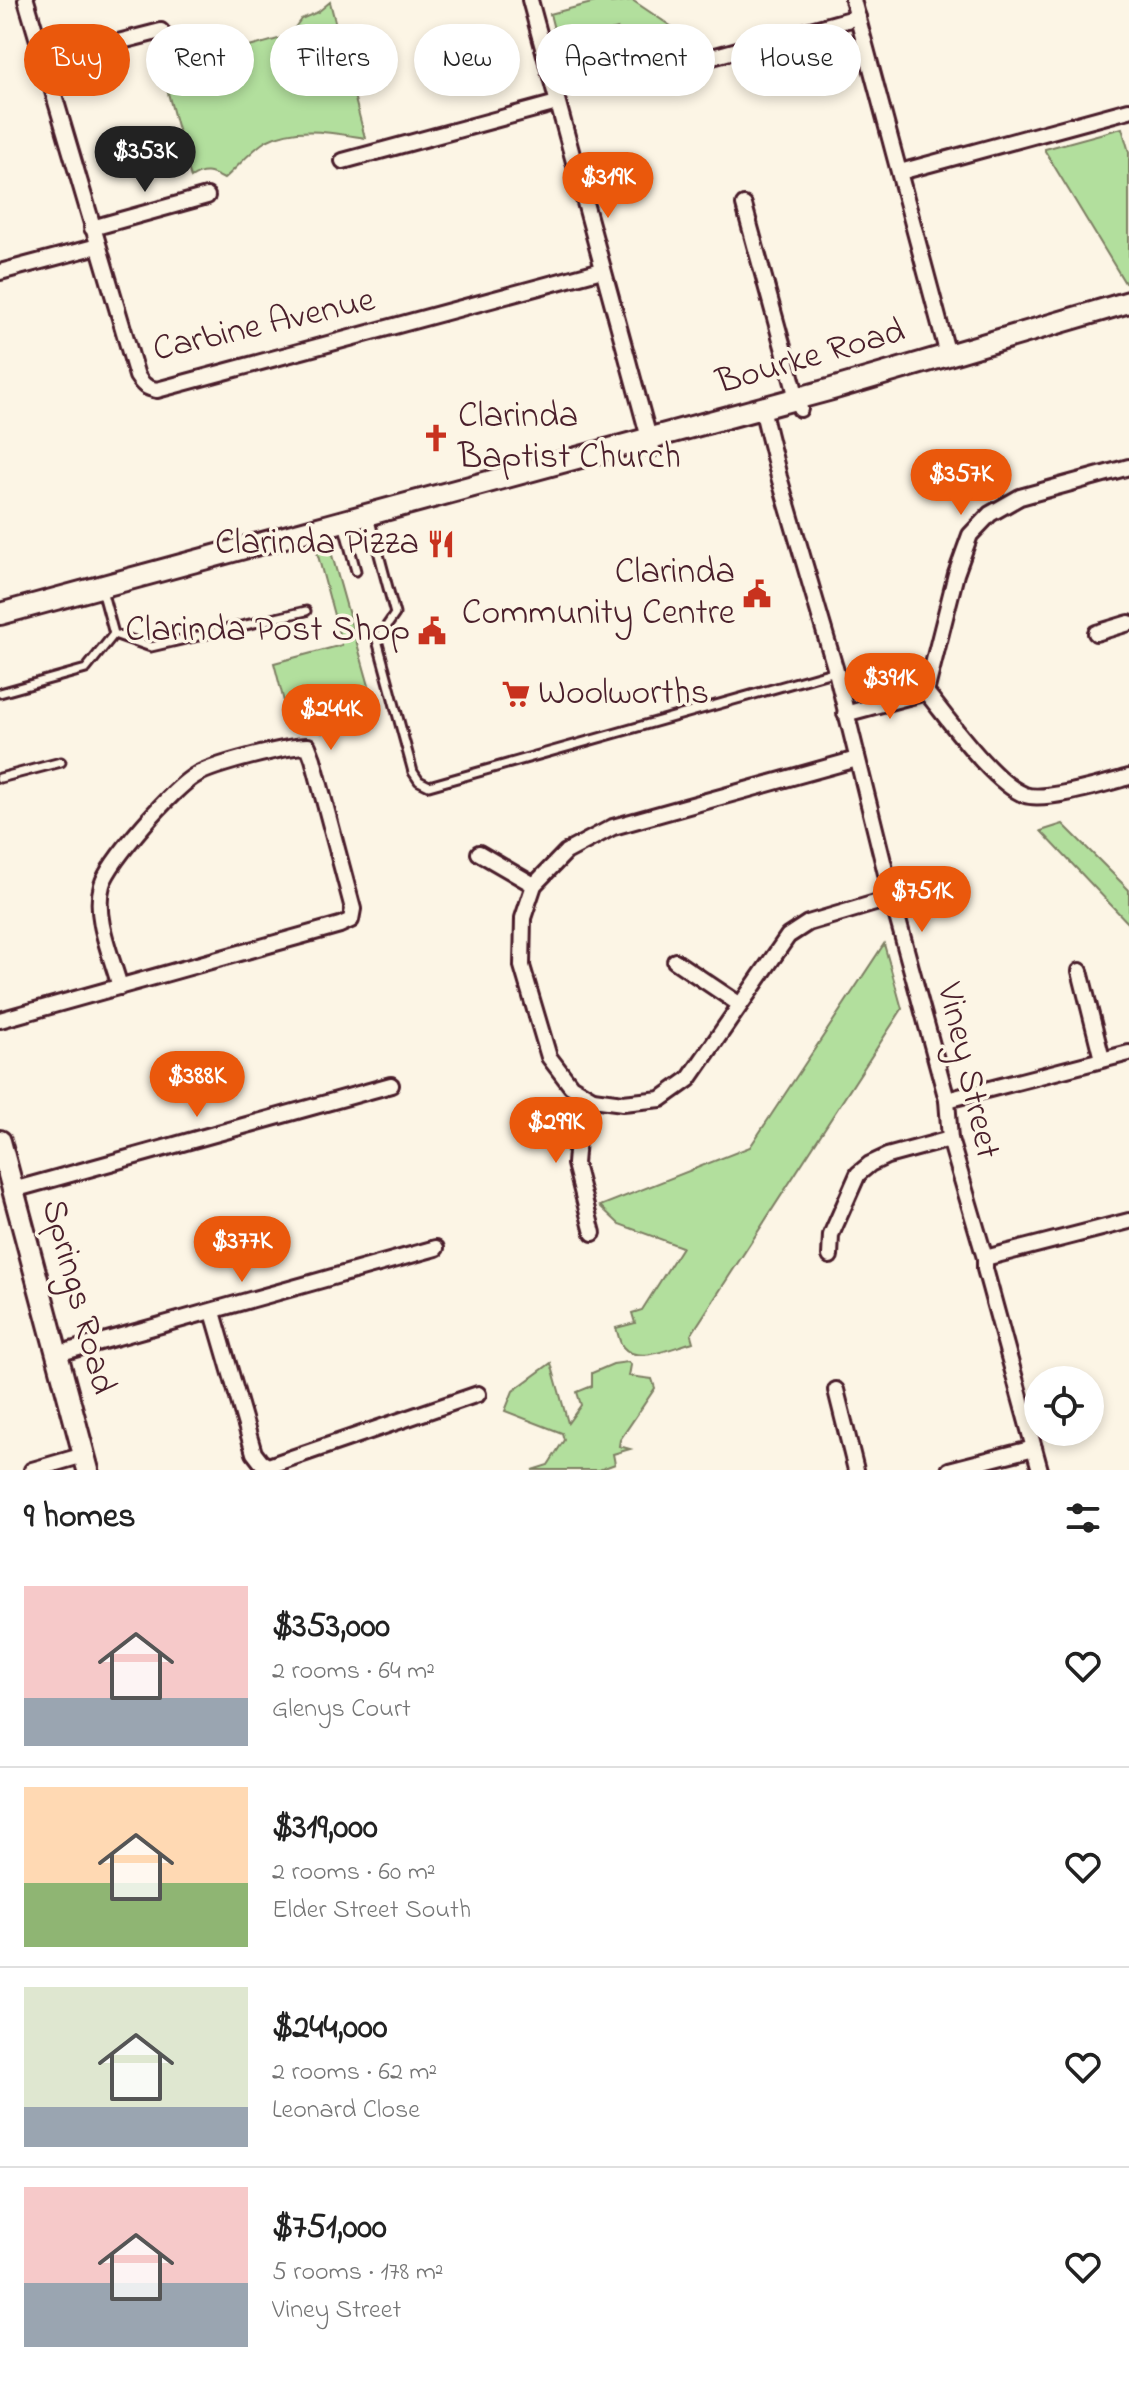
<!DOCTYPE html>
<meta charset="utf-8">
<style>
body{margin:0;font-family:"Indie Flower",sans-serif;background:#f6f6f6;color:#222;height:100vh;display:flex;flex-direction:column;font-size:30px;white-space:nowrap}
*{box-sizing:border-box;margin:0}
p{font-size:26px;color:#767676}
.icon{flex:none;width:44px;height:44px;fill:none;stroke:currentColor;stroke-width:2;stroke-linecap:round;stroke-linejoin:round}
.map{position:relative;height:1470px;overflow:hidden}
.panel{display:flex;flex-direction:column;background:#fff;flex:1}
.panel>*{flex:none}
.banner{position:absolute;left:24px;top:24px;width:1082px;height:72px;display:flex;gap:16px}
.controls{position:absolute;left:1024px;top:1366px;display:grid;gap:16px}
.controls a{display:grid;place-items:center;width:80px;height:80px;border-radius:50%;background:#fff;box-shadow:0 4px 12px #0003;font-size:40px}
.price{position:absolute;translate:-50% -68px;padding:0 18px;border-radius:28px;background:#ea580c;color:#fff;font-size:26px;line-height:52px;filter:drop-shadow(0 2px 4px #0008)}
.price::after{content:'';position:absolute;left:50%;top:48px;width:24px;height:18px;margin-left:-12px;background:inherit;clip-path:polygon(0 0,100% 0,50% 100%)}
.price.active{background:#222;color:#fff}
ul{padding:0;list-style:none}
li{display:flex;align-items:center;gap:24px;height:200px;padding:0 24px}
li+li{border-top:2px solid #e0e0e0}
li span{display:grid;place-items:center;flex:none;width:224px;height:160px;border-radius:0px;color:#555}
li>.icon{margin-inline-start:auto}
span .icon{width:96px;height:96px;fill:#fffc;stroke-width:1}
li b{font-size:34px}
h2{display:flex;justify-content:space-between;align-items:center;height:96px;padding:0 24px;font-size:34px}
.tag{padding:0 28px;border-radius:36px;background:#fff;box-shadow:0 4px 12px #0003;font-size:28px;line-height:72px}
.tag.active{background:#ea580c;color:#fff}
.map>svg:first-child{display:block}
.green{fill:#b2df9d;stroke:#7e7f64;stroke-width:2}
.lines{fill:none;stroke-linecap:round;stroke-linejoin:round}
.service-casing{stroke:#4a1f2b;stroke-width:13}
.minor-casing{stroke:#4a1f2b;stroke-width:20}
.secondary-casing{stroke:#4a1f2b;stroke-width:26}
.service{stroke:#fcf5e5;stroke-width:7}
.minor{stroke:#fcf5e5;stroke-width:14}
.secondary{stroke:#fcf5e5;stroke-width:20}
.labels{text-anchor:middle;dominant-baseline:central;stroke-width:7;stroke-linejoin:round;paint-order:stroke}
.street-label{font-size:36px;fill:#4a1f2b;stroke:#fcf5e5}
.poi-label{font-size:36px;fill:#4a1f2b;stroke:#fcf5e5;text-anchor:end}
</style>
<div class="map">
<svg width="1129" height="1470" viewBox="0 0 1129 1470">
<rect width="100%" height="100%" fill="#fcf5e5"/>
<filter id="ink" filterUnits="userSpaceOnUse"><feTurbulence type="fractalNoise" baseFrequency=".0125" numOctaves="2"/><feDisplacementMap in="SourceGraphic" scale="16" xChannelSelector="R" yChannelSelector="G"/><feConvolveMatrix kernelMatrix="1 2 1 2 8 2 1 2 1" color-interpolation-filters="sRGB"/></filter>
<g filter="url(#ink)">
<g class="green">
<polygon points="603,0 609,0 611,3 632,0 687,37 681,43 678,55 622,41 618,29 558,45 550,14"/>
<path d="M330,2L365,138C333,133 297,125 266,141C251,150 237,168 224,179C211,172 204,169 191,178L158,56C172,56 178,51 186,39L242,49L289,36L301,19L318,12Z"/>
<polygon points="1122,128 1129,152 1129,282 1125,283 1045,151 1045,149"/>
<path d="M330,548L371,693L322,733C311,724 304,720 290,725L274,663L342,645L317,552Z"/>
<polygon points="1063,824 1129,890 1129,924 1041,831"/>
<path d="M884,944L902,1009L691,1335L693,1342C674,1347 638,1365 623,1347C619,1342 618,1333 616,1328L635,1323L632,1313L642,1310L682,1247L619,1224L600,1206L750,1147Z"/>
<polygon points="551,1363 568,1423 581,1405 577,1392 592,1386 592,1373 613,1364 628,1362 631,1365 629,1376 652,1379 655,1388 620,1440 619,1446 630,1449 613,1454 615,1464 599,1470 532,1470 548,1465 564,1440 562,1433 505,1411 513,1391"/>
</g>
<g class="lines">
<defs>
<g id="service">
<polyline points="369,517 395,614 377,640 413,772 419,781 429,786 836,671"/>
<polyline points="343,523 356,571"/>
<polyline points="102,590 114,634"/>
<polyline points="0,693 86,669 114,634 151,647 306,611"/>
<polyline points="0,778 61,762"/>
</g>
<g id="minor">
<path d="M26,0L137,376C143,385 146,388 157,390L602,270"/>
<polyline points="530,0 652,449"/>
<polyline points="853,0 948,355"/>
<polyline points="701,60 858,17"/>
<polyline points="44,61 161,31"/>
<polyline points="343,161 557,103"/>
<polyline points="900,172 1129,110"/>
<polyline points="744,205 800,409"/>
<polyline points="92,228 207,196"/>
<polyline points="0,272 98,246"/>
<polyline points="762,408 779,477 836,671 892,898 947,1100 950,1139 985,1258 985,1269 1040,1470"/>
<polyline points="1096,633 1129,623"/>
<polyline points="926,692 956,574 970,535 990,514 1020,497 1129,467"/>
<path d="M926,692C949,720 993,783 1025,795C1045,802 1107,783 1129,777"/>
<polyline points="845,714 926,692"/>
<polyline points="857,759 613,827 566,852 534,885 523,918 522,966 549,1057 571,1086 593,1099 623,1103 661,1099 689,1079 788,936 808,923 892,898"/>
<polyline points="479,853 534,885"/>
<polyline points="675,961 739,1004"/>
<polyline points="1080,971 1102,1059"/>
<path d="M0,1020L340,925L351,920L353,909L313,759L308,746C289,745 212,765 196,775C174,787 108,862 102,885C93,917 112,957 120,987"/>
<polyline points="593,1099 577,1139 575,1164 593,1233"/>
<polyline points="947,1100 1129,1053"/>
<polyline points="13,1190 391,1085"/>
<polyline points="830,1256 831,1235 858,1174 870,1164 887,1156 950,1139"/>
<polyline points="985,1258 1129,1221"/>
<polyline points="213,1312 254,1453 261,1462 268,1466 478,1394"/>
<polyline points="57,1354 436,1248"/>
<polyline points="836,1390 856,1470"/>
<polyline points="32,1470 84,1455"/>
<polyline points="949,1470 1034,1448"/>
</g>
<g id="secondary">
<polyline points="0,614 832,389 1129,302"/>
<polyline points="0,1141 88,1470"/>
</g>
</defs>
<use href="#service" class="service-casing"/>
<use href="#minor" class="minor-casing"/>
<use href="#secondary" class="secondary-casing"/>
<use href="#service" class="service"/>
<use href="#minor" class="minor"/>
<use href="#secondary" class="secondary"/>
</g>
</g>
<defs>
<symbol id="church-bare" viewBox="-9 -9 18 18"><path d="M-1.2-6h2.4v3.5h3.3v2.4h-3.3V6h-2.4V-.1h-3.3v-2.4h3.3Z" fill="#c8321e" stroke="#fcf5e5" stroke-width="2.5" paint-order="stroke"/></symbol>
<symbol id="restaurant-bare" viewBox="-9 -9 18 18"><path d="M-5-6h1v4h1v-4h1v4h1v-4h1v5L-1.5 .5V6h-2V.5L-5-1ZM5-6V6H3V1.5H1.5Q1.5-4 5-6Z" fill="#c8321e" stroke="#fcf5e5" stroke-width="2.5" paint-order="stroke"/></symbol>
<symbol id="civic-bare" viewBox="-9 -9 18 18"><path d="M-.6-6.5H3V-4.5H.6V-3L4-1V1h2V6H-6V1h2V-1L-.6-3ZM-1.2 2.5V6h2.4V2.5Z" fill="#c8321e" stroke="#fcf5e5" stroke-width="2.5" paint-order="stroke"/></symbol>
<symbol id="supermarket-bare" viewBox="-9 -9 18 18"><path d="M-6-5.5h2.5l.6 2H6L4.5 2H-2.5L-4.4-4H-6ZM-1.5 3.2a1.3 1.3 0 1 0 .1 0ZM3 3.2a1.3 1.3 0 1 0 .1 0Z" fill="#c8321e" stroke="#fcf5e5" stroke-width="2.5" paint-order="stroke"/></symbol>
</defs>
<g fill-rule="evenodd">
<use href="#church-bare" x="416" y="418" width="40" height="40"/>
<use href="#restaurant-bare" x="421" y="524" width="40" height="40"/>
<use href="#civic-bare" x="737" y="574" width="40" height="40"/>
<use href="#civic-bare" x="412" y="611" width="40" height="40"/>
<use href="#supermarket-bare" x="496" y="674" width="40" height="40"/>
</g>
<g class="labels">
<g class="street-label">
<text transform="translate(264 326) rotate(-13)">Carbine Avenue</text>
<text transform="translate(811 358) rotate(-16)">Bourke Road</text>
<text transform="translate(967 1071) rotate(77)">Viney Street</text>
<text transform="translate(77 1297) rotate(75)">Springs Road</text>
</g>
<g class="poi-label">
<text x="458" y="417" text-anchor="start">Clarinda<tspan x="458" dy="41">Baptist Church</tspan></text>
<text x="419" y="544">Clarinda Pizza</text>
<text x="735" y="573">Clarinda<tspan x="735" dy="41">Community Centre</tspan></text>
<text x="410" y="631">Clarinda Post Shop</text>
<text x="538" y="694" text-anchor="start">Woolworths</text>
</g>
</g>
</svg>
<div class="controls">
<a><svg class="icon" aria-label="locate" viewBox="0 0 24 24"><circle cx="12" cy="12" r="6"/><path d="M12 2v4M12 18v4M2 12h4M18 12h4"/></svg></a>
</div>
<b class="price active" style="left:145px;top:194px">$353K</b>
<b class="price" style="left:608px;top:220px">$319K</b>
<b class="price" style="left:961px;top:517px">$357K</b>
<b class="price" style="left:890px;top:721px">$391K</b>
<b class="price" style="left:331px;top:752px">$244K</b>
<b class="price" style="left:922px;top:934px">$751K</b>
<b class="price" style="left:197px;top:1119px">$388K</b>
<b class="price" style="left:556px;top:1165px">$299K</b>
<b class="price" style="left:242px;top:1284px">$377K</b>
<div class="banner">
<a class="tag active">Buy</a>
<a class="tag">Rent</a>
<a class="tag">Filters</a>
<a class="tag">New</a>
<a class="tag">Apartment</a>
<a class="tag">House</a>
</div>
</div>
<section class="panel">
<h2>9 homes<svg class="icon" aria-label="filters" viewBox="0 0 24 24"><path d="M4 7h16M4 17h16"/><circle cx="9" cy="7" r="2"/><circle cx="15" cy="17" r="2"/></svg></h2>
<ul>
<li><span style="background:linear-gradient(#f6c9c9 70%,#9aa5b1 0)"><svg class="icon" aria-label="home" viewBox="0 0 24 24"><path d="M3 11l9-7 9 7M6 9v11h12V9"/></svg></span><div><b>$353,000</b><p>2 rooms · 64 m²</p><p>Glenys Court</p></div><svg class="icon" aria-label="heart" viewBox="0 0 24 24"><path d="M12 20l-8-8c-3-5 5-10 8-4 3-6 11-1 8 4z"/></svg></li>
<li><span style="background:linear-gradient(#ffd9b3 60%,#8fb573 0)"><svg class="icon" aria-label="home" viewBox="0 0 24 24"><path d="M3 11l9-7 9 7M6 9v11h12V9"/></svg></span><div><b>$319,000</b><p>2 rooms · 60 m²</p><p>Elder Street South</p></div><svg class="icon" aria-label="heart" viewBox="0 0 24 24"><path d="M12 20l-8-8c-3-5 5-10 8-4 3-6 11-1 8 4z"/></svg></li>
<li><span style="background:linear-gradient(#dfe7d0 75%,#9aa5b1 0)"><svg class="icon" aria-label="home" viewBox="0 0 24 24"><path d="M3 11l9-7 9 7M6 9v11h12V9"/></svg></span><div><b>$244,000</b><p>2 rooms · 62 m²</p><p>Leonard Close</p></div><svg class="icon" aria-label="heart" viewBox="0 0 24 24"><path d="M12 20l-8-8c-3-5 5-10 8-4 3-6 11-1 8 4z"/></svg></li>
<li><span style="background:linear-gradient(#f6c9c9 60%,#9aa5b1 0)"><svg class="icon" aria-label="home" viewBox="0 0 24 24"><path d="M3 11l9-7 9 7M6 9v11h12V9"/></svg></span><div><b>$751,000</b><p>5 rooms · 178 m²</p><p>Viney Street</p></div><svg class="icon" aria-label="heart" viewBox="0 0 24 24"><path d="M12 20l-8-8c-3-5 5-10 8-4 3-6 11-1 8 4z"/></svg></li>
</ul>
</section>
